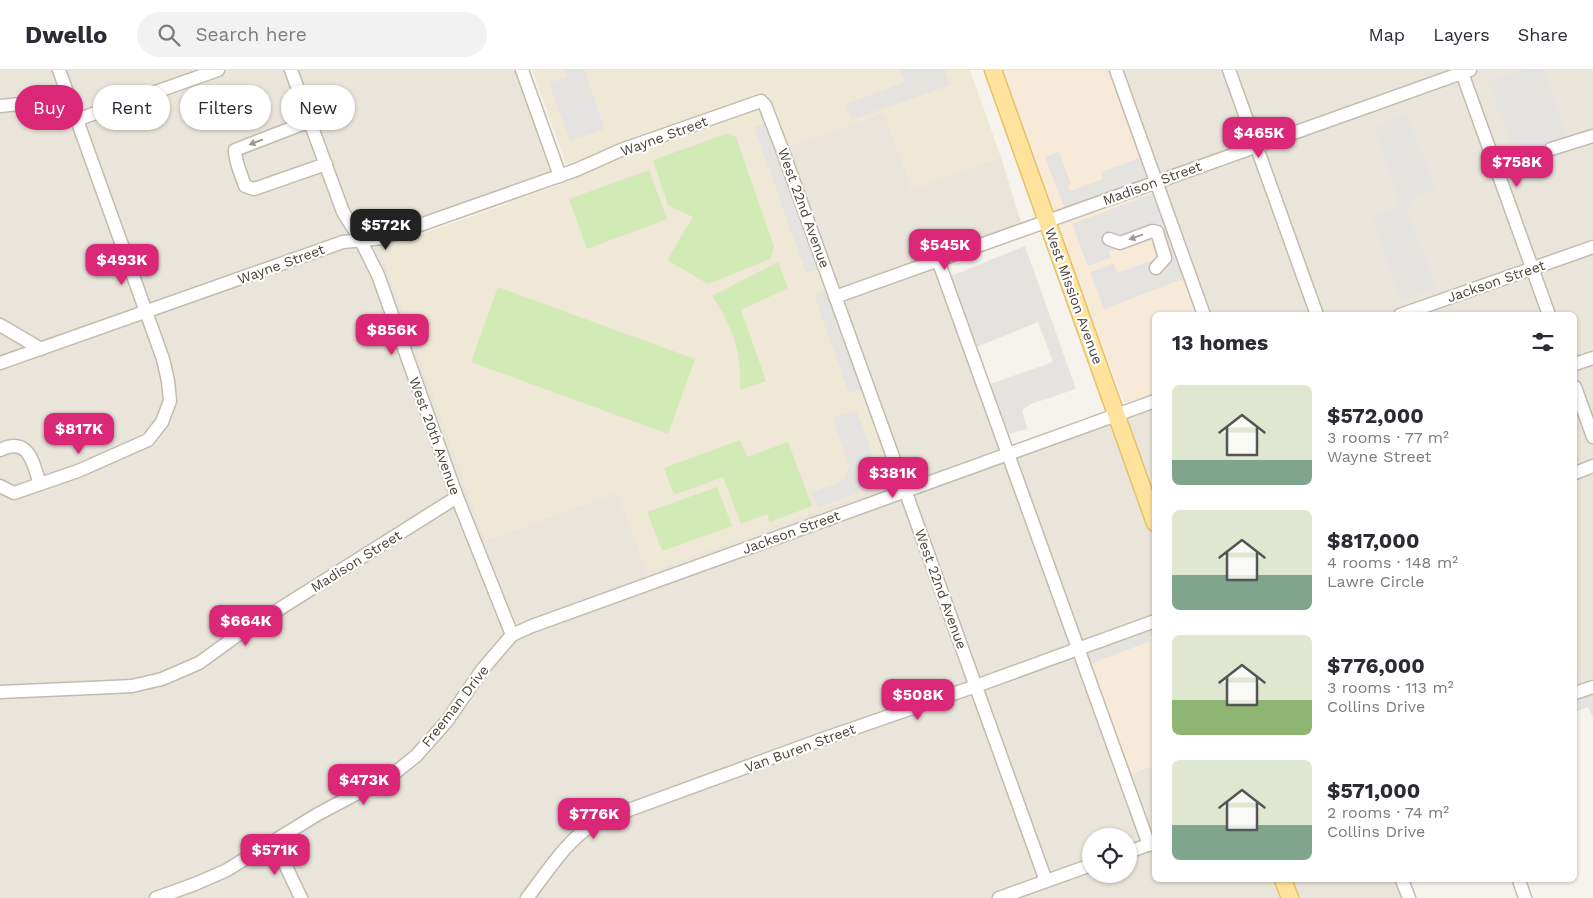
<!DOCTYPE html>
<meta charset="utf-8">
<style>
body{margin:0;font-family:"Work Sans",sans-serif;background:#f2f2f3;color:#2b2b33;height:100vh;display:flex;flex-direction:column;font-size:19px;white-space:nowrap}
*{box-sizing:border-box;margin:0}
p{font-size:16px;color:#7c7c81}
.icon{flex:none;width:28px;height:28px;fill:none;stroke:currentColor;stroke-width:2;stroke-linecap:round;stroke-linejoin:round}
.map{position:relative;flex:1;overflow:hidden}
.drawer{position:absolute;left:1152px;top:242px;width:425px;height:570px;display:flex;flex-direction:column;background:#fff;border-radius:8px;box-shadow:0 1px 4px #0004}
.drawer>*{flex:none}
.banner{position:absolute;left:15px;top:15px;width:475px;height:45px;display:flex;gap:10px}
.buttons{position:absolute;left:1082px;top:758px;display:grid;gap:10px}
.buttons a{display:grid;place-items:center;width:55px;height:55px;border-radius:50%;background:#fff;box-shadow:0 1px 4px #0004;font-size:25px}
.price{position:absolute;translate:-50% -42px;padding:0 11px;border-radius:10px;background:#db2777;color:#fff;font-size:16px;line-height:32px;filter:drop-shadow(0 1px 2px #0008)}
.price::after{content:'';position:absolute;left:50%;top:30px;width:15px;height:11px;margin-left:-8px;background:inherit;clip-path:polygon(0 0,100% 0,50% 100%)}
.price.selected{background:#222;color:#fff}
ul{padding:0;list-style:none}
li{display:flex;align-items:center;gap:15px;height:125px;padding:0 20px}
li span{display:grid;place-items:center;flex:none;width:140px;height:100px;border-radius:8px;color:#555}
li>.icon{margin-inline-start:auto}
span .icon{width:60px;height:60px;fill:#fffc;stroke-width:1}
li b{font-size:21px}
h2{display:flex;justify-content:space-between;align-items:center;height:60px;padding:0 20px;font-size:21px}
.chip{padding:0 18px;border-radius:22px;background:#fff;box-shadow:0 1px 4px #0004;font-size:18px;line-height:45px}
.chip.selected{background:#db2777;color:#fff}
header{display:flex;align-items:center;gap:30px;box-sizing:border-box;height:70px;padding:0 25px;background:#fff;border-bottom:1px solid #e1e1e2}
header strong{font-size:24px}
nav{display:flex;gap:28px;margin-inline-start:auto;font-size:18px}
.search{width:350px;height:45px;background:#f2f2f3;display:flex;align-items:center;gap:12px;box-sizing:border-box;padding:0 18px;border-radius:28px;color:#7c7c81;font-size:19px}
.map>svg:first-child{display:block}
.residential{fill:#eae5da;fill-rule:evenodd}
.commercial{fill:#f7ead8}
.education{fill:#efe8d6}
.green{fill:#d2eab5}
.parking{fill:#e5e3e0}
.lines{fill:none;stroke-linecap:round;stroke-linejoin:round}
.minor-casing{stroke:#c2bbae;stroke-width:15}
.major-casing{stroke:#e6c16a;stroke-width:19}
.minor{stroke:#fff;stroke-width:12}
.major{stroke:#ffe39c;stroke-width:16}
.oneway{fill:#9c9892}
.labels{text-anchor:middle;dominant-baseline:central;stroke-width:4.5;stroke-linejoin:round;paint-order:stroke}
.street-label{font-size:14px;fill:#4b4439;stroke:#fff}
</style>
<header>
<strong>Dwello</strong>
<div class="search"><svg class="icon" aria-label="search" viewBox="0 0 24 24"><circle cx="10" cy="10" r="6"/><path d="M15 15l6 6"/></svg>Search here</div>
<nav><a>Map</a><a>Layers</a><a>Share</a></nav>
</header>
<div class="map">
<svg width="1593" height="828" viewBox="0 0 1593 828">
<rect width="100%" height="100%" fill="#f6f3ec"/>
<g class="residential">
<path d="M0,0H522L560,106L381,180L486,470L617,422L782,79L884,42L912,119L1001,87L1023,159L938,189L1008,383L1155,331V565L1083,591L1125,706L1155,695V810H1402L1409,828H0ZM1091,766H1129V804H1091Z"/>
<polygon points="1115,0 1593,0 1593,617 1575,623 1575,245 1203,245"/>
</g>
<g class="commercial">
<polygon points="999,0 1116,0 1204,245 1155,245 1155,325 1124,333"/>
<polygon points="1155,565 1155,695 1124,706 1083,591"/>
</g>
<polygon class="education" points="532,0 970,0 1001,87 912,119 884,42 782,79 901,411 647,503 617,422 485,470 381,179 572,110"/>
<g class="green">
<polygon points="726,64 736,67 774,177 770,189 708,214 667,190 693,147 668,135 653,90"/>
<polygon points="649,100 667,149 587,179 569,129"/>
<path d="M778,192L788,218L741,240L766,311L740,320C742,283 733,257 712,226Z"/>
<polygon points="498,217 695,289 668,364 471,292"/>
<polygon points="740,370 747,387 788,372 812,436 770,452 767,444 741,454 723,407 674,425 664,398"/>
<polygon points="717,417 732,456 662,481 647,442"/>
</g>
<g class="parking">
<polygon points="564,0 584,0 605,59 570,71 549,13 567,7"/>
<polygon points="900,0 949,0 945,2 950,15 852,50 846,34 905,12"/>
<polygon points="1521,0 1544,0 1568,69 1523,84 1519,73 1511,76 1488,12"/>
<polygon points="1407,44 1435,118 1429,122 1413,127 1408,141 1436,218 1401,230 1371,147 1393,139 1398,129 1373,56"/>
<polygon points="772,51 825,197 806,203 754,57"/>
<polygon points="1059,82 1071,114 1067,115 1070,121 1103,109 1101,102 1139,88 1147,108 1065,139 1045,87"/>
<polygon points="1159,121 1191,206 1104,239 1090,202 1114,194 1117,203 1161,187 1154,165 1109,181 1111,188 1088,196 1072,154"/>
<polygon points="1025,176 1076,319 1031,334 1022,340 1027,359 1005,365 986,314 996,312 1053,292 1038,252 974,278 948,207"/>
<polygon points="832,218 867,317 849,323 814,225"/>
<polygon points="856,340 878,399 879,406 877,411 868,419 818,438 812,422 840,412 844,408 848,401 849,394 832,348"/>
<polygon points="1146,561 1150,571 1091,594 1087,584"/>
<polygon points="1593,623 1593,648 1588,637 1575,642 1575,630"/>
</g>
<g class="lines">
<defs>
<g id="minor">
<polyline points="291,0 343,142 360,169 378,205 457,427 512,565"/>
<polyline points="522,0 560,106"/>
<polyline points="1116,0 1204,245"/>
<polyline points="1229,0 1317,245"/>
<polyline points="1461,0 1549,245"/>
<polyline points="0,36 20,34 72,36"/>
<polyline points="76,50 218,0"/>
<path d="M310,51L235,80C235,92 241,104 245,116L254,119L326,94"/>
<polyline points="1551,79 1593,66"/>
<polyline points="1109,169 1120,173 1152,161 1157,162 1165,188 1156,198"/>
<polyline points="938,190 1149,775"/>
<polyline points="835,227 1470,0"/>
<polyline points="1400,245 1593,177"/>
<polyline points="0,255 41,279"/>
<polyline points="0,293 343,172 383,168 576,100 621,80 761,31 765,35 782,79 1046,811"/>
<polyline points="1575,294 1593,288"/>
<polyline points="1575,317 1593,367"/>
<path d="M0,380C29,366 33,393 40,414L14,423L0,416"/>
<polyline points="1575,403 1593,396"/>
<polyline points="40,414 78,401 148,370 162,352 170,331 168,311 163,289 59,0"/>
<polyline points="0,622 112,617 132,616 162,609 199,593 235,567 457,427"/>
<polyline points="1575,623 1593,617"/>
<polyline points="274,771 301,828"/>
<polyline points="1129,782 1155,772"/>
<polyline points="1402,810 1409,828"/>
<polyline points="1519,810 1525,828"/>
<polyline points="156,828 195,814 227,800 318,744 392,705 416,686 447,651 482,600 512,565 532,556 1155,331"/>
<path d="M527,828C546,804 566,770 594,754C603,748 615,745 626,741L820,670L976,616L1155,551"/>
<polyline points="999,828 1091,795"/>
</g>
<g id="major">
<polyline points="993,0 1155,453"/>
<polyline points="1283,810 1290,828"/>
</g>
</defs>
<use href="#minor" class="minor-casing"/>
<use href="#major" class="major-casing"/>
<use href="#minor" class="minor"/>
<use href="#major" class="major"/>
</g>
<defs><path id="oneway-solid" d="M-6-.8H1V-3.2L6.5 0L1 3.2V.8H-6Z" transform="scale(1.25)"/></defs>
<g class="oneway">
<use href="#oneway-solid" transform="translate(256 72) rotate(159)"/>
<use href="#oneway-solid" transform="translate(1136 167) rotate(160)"/>
</g>
<g class="labels">
<g class="street-label">
<text transform="translate(664 66) rotate(-20)">Wayne Street</text>
<text transform="translate(1152 113) rotate(-20)">Madison Street</text>
<text transform="translate(804 138) rotate(70)">West 22nd Avenue</text>
<text transform="translate(281 194) rotate(-20)">Wayne Street</text>
<text transform="translate(1496 211) rotate(-19)">Jackson Street</text>
<text transform="translate(1074 226) rotate(70)">West Mission Avenue</text>
<text transform="translate(435 366) rotate(70)">West 20th Avenue</text>
<text transform="translate(791 462) rotate(-20)">Jackson Street</text>
<text transform="translate(356 491) rotate(-32)">Madison Street</text>
<text transform="translate(941 519) rotate(70)">West 22nd Avenue</text>
<text transform="translate(455 636) rotate(-52)">Freeman Drive</text>
<text transform="translate(800 678) rotate(-20)">Van Buren Street</text>
</g>
</g>
</svg>
<div class="buttons">
<a><svg class="icon" aria-label="locate" viewBox="0 0 24 24"><circle cx="12" cy="12" r="6"/><path d="M12 2v4M12 18v4M2 12h4M18 12h4"/></svg></a>
</div>
<b class="price" style="left:1259px;top:89px">$465K</b>
<b class="price" style="left:1517px;top:118px">$758K</b>
<b class="price selected" style="left:386px;top:181px">$572K</b>
<b class="price" style="left:945px;top:201px">$545K</b>
<b class="price" style="left:122px;top:216px">$493K</b>
<b class="price" style="left:392px;top:286px">$856K</b>
<b class="price" style="left:79px;top:385px">$817K</b>
<b class="price" style="left:893px;top:429px">$381K</b>
<b class="price" style="left:246px;top:577px">$664K</b>
<b class="price" style="left:918px;top:651px">$508K</b>
<b class="price" style="left:364px;top:736px">$473K</b>
<b class="price" style="left:594px;top:770px">$776K</b>
<b class="price" style="left:275px;top:806px">$571K</b>
<div class="banner">
<a class="chip selected">Buy</a>
<a class="chip">Rent</a>
<a class="chip">Filters</a>
<a class="chip">New</a>
</div>
<section class="drawer">
<h2>13 homes<svg class="icon" aria-label="filters" viewBox="0 0 24 24"><path d="M4 7h16M4 17h16"/><circle cx="9" cy="7" r="2"/><circle cx="15" cy="17" r="2"/></svg></h2>
<ul>
<li><span style="background:linear-gradient(#dfe7d0 75%,#7fa58c 0)"><svg class="icon" aria-label="home" viewBox="0 0 24 24"><path d="M3 11l9-7 9 7M6 9v11h12V9"/></svg></span><div><b>$572,000</b><p>3 rooms · 77 m²</p><p>Wayne Street</p></div></li>
<li><span style="background:linear-gradient(#dfe7d0 65%,#7fa58c 0)"><svg class="icon" aria-label="home" viewBox="0 0 24 24"><path d="M3 11l9-7 9 7M6 9v11h12V9"/></svg></span><div><b>$817,000</b><p>4 rooms · 148 m²</p><p>Lawre Circle</p></div></li>
<li><span style="background:linear-gradient(#dfe7d0 65%,#8fb573 0)"><svg class="icon" aria-label="home" viewBox="0 0 24 24"><path d="M3 11l9-7 9 7M6 9v11h12V9"/></svg></span><div><b>$776,000</b><p>3 rooms · 113 m²</p><p>Collins Drive</p></div></li>
<li><span style="background:linear-gradient(#dfe7d0 65%,#7fa58c 0)"><svg class="icon" aria-label="home" viewBox="0 0 24 24"><path d="M3 11l9-7 9 7M6 9v11h12V9"/></svg></span><div><b>$571,000</b><p>2 rooms · 74 m²</p><p>Collins Drive</p></div></li>
</ul>
</section>
</div>
